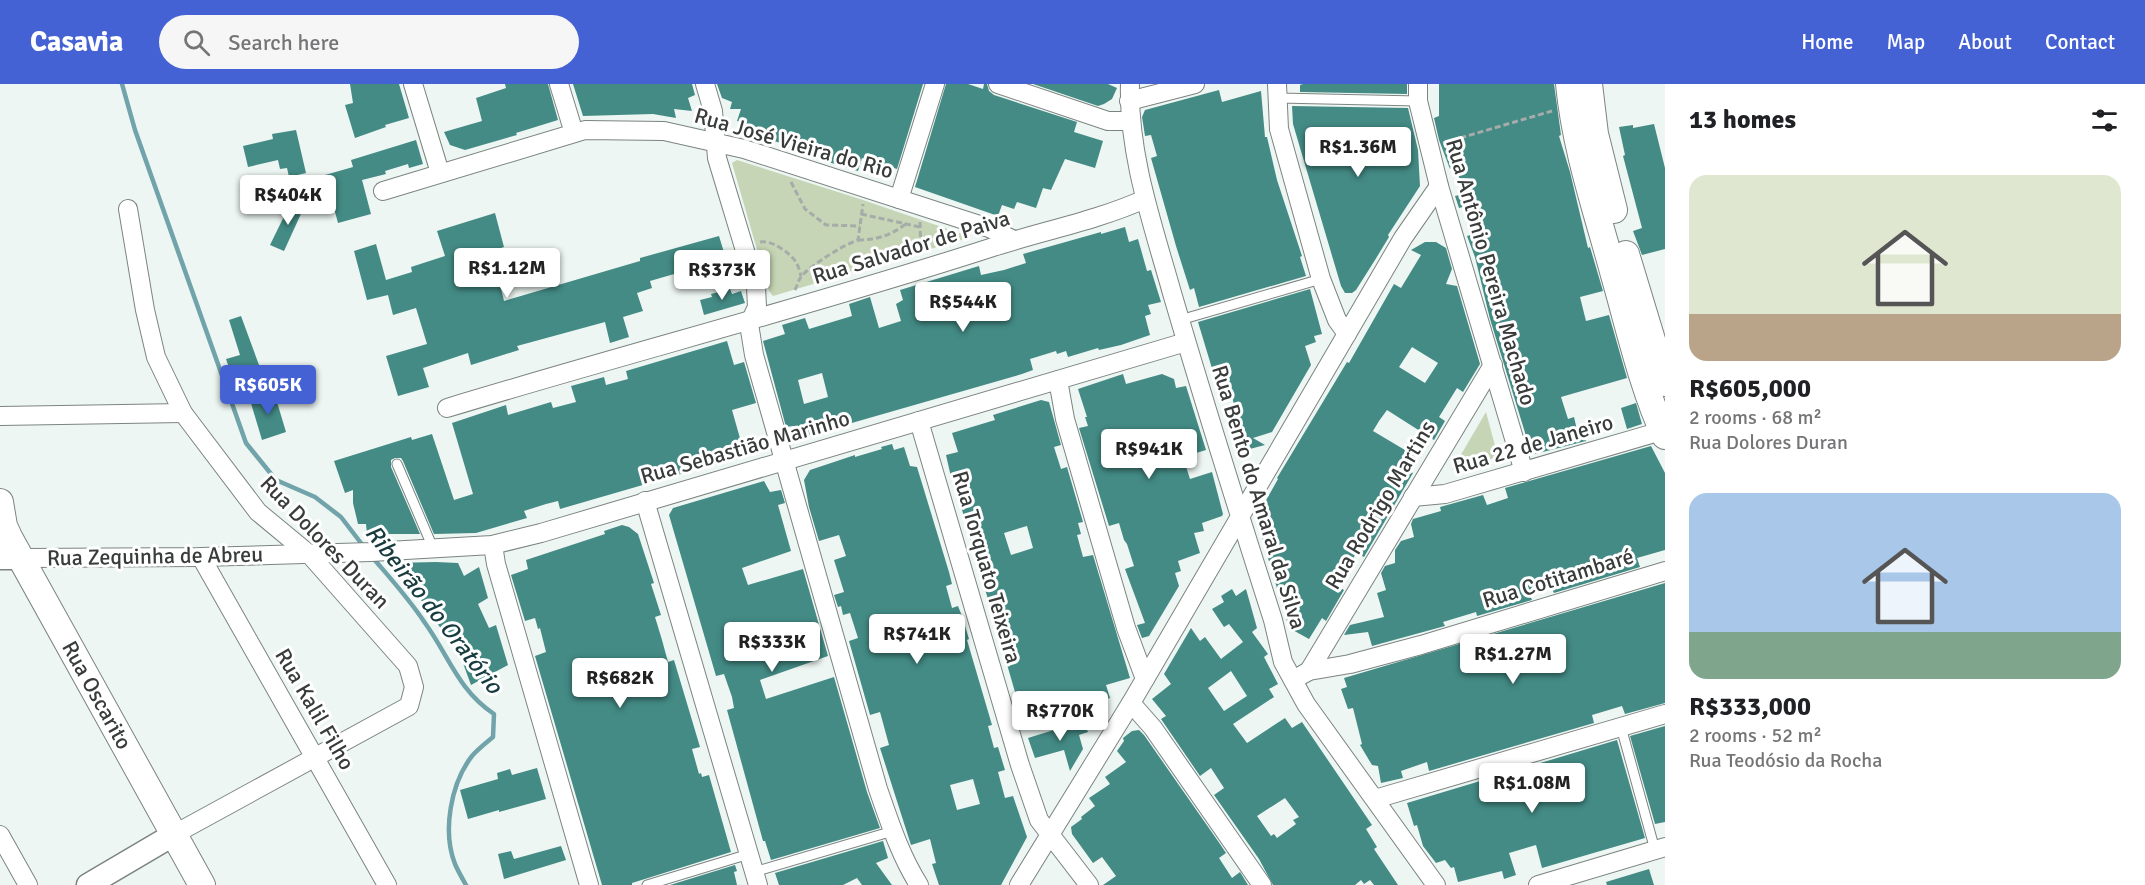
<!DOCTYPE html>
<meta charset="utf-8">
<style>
body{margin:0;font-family:Signika,sans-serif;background:#f6f6f6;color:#202124;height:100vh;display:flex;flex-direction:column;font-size:22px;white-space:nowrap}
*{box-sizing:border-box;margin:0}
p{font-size:20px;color:#757577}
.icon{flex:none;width:33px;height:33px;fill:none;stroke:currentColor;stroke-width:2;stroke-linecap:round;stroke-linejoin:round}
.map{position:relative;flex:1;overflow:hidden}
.drawer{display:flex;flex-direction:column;background:#fff;width:480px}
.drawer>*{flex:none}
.price{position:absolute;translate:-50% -51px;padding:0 14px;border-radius:6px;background:#fff;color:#222;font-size:20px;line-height:39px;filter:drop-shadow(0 2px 3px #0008)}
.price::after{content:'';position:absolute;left:50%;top:36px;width:18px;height:14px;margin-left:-9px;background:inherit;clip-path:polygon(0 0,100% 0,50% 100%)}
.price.active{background:#4562d5;color:#fff}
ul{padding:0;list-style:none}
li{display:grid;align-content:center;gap:12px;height:318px;padding:0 24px}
li span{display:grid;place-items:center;height:186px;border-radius:18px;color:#555}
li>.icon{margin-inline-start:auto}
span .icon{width:108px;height:108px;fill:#fffc;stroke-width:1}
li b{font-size:26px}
h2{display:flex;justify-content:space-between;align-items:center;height:72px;padding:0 24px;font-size:26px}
header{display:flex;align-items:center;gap:36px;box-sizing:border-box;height:84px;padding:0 30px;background:#4562d5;color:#fff}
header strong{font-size:28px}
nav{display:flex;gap:33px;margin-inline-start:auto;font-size:21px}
.search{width:420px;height:54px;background:#f6f6f6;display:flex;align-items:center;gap:15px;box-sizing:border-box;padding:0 21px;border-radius:33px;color:#757577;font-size:22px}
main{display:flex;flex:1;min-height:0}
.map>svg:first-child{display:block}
.green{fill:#c6d5b5}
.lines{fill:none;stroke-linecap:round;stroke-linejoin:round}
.stream{stroke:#71a3aa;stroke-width:4.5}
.building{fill:#448b85;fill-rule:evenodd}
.service-casing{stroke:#7c8480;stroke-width:11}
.minor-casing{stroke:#7c8480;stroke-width:20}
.tertiary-casing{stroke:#7c8480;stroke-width:25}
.secondary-casing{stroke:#7c8480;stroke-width:28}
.path{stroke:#a5aca9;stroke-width:3;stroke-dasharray:6 3;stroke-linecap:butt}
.service{stroke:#fff;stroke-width:9}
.minor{stroke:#fff;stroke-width:18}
.tertiary{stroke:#fff;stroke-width:22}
.secondary{stroke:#fff;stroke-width:26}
.labels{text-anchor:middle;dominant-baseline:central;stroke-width:6;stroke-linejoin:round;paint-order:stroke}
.street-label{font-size:22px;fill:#393c3b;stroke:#fff}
.water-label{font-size:24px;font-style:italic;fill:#183b40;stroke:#fff}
</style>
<header>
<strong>Casavia</strong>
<div class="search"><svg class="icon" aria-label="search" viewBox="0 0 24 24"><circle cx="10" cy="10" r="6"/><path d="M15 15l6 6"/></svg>Search here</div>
<nav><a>Home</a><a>Map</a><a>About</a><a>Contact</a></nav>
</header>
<main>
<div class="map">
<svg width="1665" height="801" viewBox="0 0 1665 801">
<rect width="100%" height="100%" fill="#edf6f2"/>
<g class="green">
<polygon points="737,76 863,116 971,153 773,212 769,207 732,79"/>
<polygon points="1486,328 1498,373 1452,386"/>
</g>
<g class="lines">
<g class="stream">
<polyline points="122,0 135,46 246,359 276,396 315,413 341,433 364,463"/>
<path d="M373,474C391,495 410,516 425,539C449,572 458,606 494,630L493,653C486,659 478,665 472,672C451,699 442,747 455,780C458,787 462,794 466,801"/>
</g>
</g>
<g class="building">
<polygon points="350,0 399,0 409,34 385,41 386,43 355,54 345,21 353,19"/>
<polygon points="505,0 548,0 558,36 516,49 517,51 465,66 450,61 444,48 482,37 476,14 506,4"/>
<polygon points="573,0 692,0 695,11 688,14 692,27 674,25 676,34 653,30 583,32"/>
<polygon points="717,0 923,0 897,85 862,74 858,87 825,77 826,74 783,62 784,60 754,51 756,43 737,37 741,25 730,25 732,18 722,14"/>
<polygon points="946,0 968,0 983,5 984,0 987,0 989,7 994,11 1077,38 1074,48 1103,57 1095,84 1065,75 1051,106 1043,104 1036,124 1017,118 1014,125 1002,121 998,132 915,103"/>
<polygon points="1033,0 1108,0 1117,4 1112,15 1104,20 1098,22"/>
<polygon points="1303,0 1407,0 1407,10 1300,8 1300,1"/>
<polygon points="1439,0 1554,0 1561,51 1559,52 1570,88 1588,164 1590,163 1603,207 1580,213 1586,237 1609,231 1627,294 1561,313 1568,335 1574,333 1577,346 1582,345 1586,357 1535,370 1527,355 1490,235 1475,173 1467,152 1475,150 1467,122 1459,124 1455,112 1464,110 1456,83 1450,85 1439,56 1434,34 1439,32"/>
<polygon points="1219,6 1222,18 1261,7 1265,53 1267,53 1277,96 1302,172 1300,173 1306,192 1199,223 1194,204 1190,206 1176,162 1151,74 1157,72 1151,51 1145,52 1142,33 1145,26"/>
<polygon points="1292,22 1408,24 1418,66 1420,102 1388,151 1389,153 1375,176 1356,206 1352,209 1345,209 1341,202 1293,40"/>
<polygon points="1654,40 1665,84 1665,165 1642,171 1633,147 1642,144 1623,72 1625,71 1619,43 1633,41 1633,44"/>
<polygon points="296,46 306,89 289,93 287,84 280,85 278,76 248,83 243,62 273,55 272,50"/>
<polygon points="416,56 423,80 409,84 408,80 385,87 386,90 362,96 371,130 338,139 325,91 353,83 351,76"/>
<polygon points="292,116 305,121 284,167 270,161"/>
<polygon points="495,129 504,163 495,166 497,170 493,171 504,217 640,177 640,174 719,152 726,175 650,197 652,204 637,209 643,227 623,233 629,253 610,259 605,238 517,262 519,266 471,281 468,269 423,284 429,303 398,312 386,272 427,260 416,224 393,231 388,211 367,216 354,167 376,160 386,196 412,188 411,183 445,172 437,147"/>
<path d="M1125,143L1129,158L1138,155L1147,187L1151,186L1161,218L1148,221L1151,230L1145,232L1150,251L1121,261L1099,266L1098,264L1068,273L1066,267L1057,270L1056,267L1030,275L1033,286L1022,290L796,355L793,342L786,343L763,257L785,250L782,241L805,234L809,245L852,232L849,220L870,213L879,244L901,237L896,220L903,216L900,206L979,182L981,191L1004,186L1026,179L1023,170L1101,148V150ZM822,289L828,313L804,320L798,296Z"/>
<path d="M1425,158H1436L1446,164L1452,185L1446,200L1457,202L1480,280L1463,308L1457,304L1439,333L1445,337L1434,356L1387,326L1379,337L1373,347L1415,372L1407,385L1413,389L1364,473L1356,469L1339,503L1344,506L1326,537L1322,534L1309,555L1289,544L1256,434L1278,395L1277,394L1347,278L1349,279L1394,200L1401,204L1421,171L1411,166ZM1412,263L1438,279L1425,299L1399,283Z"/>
<polygon points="730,205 732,210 741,207 745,219 704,231 700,216 712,213 711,210"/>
<polygon points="1310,205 1322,250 1314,252 1316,258 1305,262 1311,281 1272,348 1253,354 1265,361 1246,366 1231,309 1226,297 1217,301 1198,238"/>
<polygon points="241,232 259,281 231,290 226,275 240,271 229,236"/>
<polygon points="727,257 734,281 744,278 756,319 732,326 745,372 713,381 712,378 690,385 691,387 560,425 558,417 546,420 524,427 527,434 476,449 434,450 403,377 401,374 395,374 391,376 391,383 420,450 367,450 366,440 358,440 353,419 353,406 345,409 334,377 411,353 412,356 432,350 454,416 473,410 452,339 506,321 508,331 551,318 553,324 576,318 571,302 604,293 606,301 628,295 626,287"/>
<polygon points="283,284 287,298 269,304 265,290"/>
<polygon points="1123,290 1126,300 1162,290 1174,295 1176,304 1186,302 1206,366 1183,373 1190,395 1212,388 1223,430 1222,432 1202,439 1204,447 1194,449 1200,469 1178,477 1181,487 1175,489 1179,502 1149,552 1142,554 1137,541 1145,539 1125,485 1134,482 1127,460 1124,456 1119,439 1109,442 1079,344 1088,342 1085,333 1087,333 1078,305"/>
<polygon points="274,308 286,348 262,356 250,316"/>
<path d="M1041,316L1049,318L1061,361L1054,363L1061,385L1067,383L1083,438L1078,439L1081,450L1077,451L1083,473L1093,471L1130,594L1106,601L1110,614L1081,623L1079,615L1022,632L960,419L971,416L963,390L951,393L946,371L958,368L952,349L995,336L993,331ZM1027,442L1033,464L1011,471L1004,449Z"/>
<polygon points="1636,319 1642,340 1627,345 1621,324"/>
<path d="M892,360L894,366L904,363L910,382L917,383L949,488L952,500L946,502L952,524L958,522L962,532L969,555L967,556L992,641L988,642L994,664L998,663L1005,686L998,688L1005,714L1013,712L1027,753L1001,801H939L932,780L936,779L930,755L911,761L880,664L889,661L880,628L870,631L849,557L858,554L850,529L843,531L841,522L838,523L834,511L844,508L834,476L846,472L839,451L819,457L809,423L804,396L810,386L855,371V373L882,365L881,363ZM973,695L980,720L957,726L950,701Z"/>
<polygon points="1651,362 1665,389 1665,466 1637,474 1640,483 1554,509 1550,501 1529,508 1532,516 1477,532 1476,528 1443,538 1445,542 1372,562 1368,548 1344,551 1350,541 1384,533 1377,509 1386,506 1381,489 1385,482 1395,479 1395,466 1401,457 1414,453 1411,440 1413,435 1441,427 1440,423 1483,411 1487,421 1508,414 1505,404"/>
<polygon points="764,397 770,408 781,406 785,419 778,421 791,467 742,484 748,501 803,485 828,572 760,596 766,615 834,593 867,708 880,744 771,776 765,757 763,757 727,626 734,624 732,613 724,590 716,592 669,431 673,424"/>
<polygon points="622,441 629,443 638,450 654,499 651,500 661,531 655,533 662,556 668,578 674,576 700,663 692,665 699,690 701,689 702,693 709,691 731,768 632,799 632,801 602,801 535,572 546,568 540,544 538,545 535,534 525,537 511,491 528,485 526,476 605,450 604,447"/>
<polygon points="436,478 458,479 464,492 479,483 488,514 478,520 489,544 496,541 508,581 471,601 456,560 453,562 421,516 425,513 415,489 404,494 393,479"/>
<polygon points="1665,499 1665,619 1625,630 1622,622 1592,631 1594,639 1429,687 1427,678 1401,687 1403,694 1381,699 1378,682 1372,681 1360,661 1362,660 1353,624 1348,625 1341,605 1347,603 1344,594"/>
<path d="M1232,505L1236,512L1246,505L1257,544L1252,548L1268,570L1264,573L1278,600L1269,605L1274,613L1233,640L1247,659L1285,634L1292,644L1302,638L1372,741L1366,745L1377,763L1374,765L1398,801H1374L1370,796L1364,800L1361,796L1355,801H1273L1259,775L1214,711L1224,704L1211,684L1200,692L1161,635L1166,632L1152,615L1171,600L1164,590L1191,544L1200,557L1205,553L1221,575L1243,558L1229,540L1224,543L1212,525L1224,518L1221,512ZM1231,587L1247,612L1224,627L1208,604ZM1285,714L1299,733L1293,736L1296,740L1277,754L1274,750L1271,752L1257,732Z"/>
<polygon points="1083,637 1088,648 1079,651 1083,665 1070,687 1064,666 1035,674 1028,654"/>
<polygon points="1665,642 1665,738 1655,740 1630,652"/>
<polygon points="1139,646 1144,651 1220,760 1226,769 1219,774 1232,794 1240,788 1248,801 1103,801 1116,792 1102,773 1093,779 1072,750 1071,743 1082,735 1081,733 1095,722 1089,714 1110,700 1105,693 1126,678 1117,667 1124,657 1123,654 1132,647"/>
<polygon points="1617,656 1645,754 1542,784 1536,761 1509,769 1516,791 1504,795 1502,787 1458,798 1454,783 1451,784 1445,776 1436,779 1423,762 1417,741 1414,742 1407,719"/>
<polygon points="537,684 546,715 499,728 499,726 468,735 460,706 498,695 497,689 510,685 512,691"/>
<polygon points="883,757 888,774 876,779 892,801 862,801 857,794 843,801 779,801 775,789"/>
<polygon points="561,762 566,776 504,795 498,770 511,767 514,775"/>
<polygon points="735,781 737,787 734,788 737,801 670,801"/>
<polygon points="1649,785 1654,801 1607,801 1606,798"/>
</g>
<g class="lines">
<defs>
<g id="service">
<polyline points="1278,14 1418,17"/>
<polyline points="1180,236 1321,195"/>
<polyline points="397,380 433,464"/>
<polyline points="1621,643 1655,766"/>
<polyline points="754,788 893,747"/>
<polyline points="647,801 749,770"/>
</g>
<g id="minor">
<polyline points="413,0 440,89"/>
<polyline points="559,0 574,49"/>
<path d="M705,0L713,27L717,74L756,203L757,223L749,240L754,271L878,705C890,739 900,771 919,801"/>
<polyline points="998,0 1108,37 1131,37"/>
<path d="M1130,0C1128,71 1153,141 1172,209C1204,318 1238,427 1273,536L1283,578L1306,620L1436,801"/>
<polyline points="1277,0 1279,45 1321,195 1337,236 1347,250"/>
<polyline points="1418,0 1418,17 1439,102 1524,388"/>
<polyline points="1129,17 1195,0"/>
<polyline points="383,107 585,46 664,47 744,65 989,144 1014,156"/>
<polyline points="899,115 935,0"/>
<polyline points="128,125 145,226 156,273 183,329 258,428 310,471 408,582 414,603 409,622 173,751"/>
<polyline points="1058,296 1065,335 1126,544 1145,595"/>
<path d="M447,324C628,269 811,222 990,164C1042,147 1096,137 1145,115"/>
<polyline points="0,332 183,329"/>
<polyline points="919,337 1020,681 1039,736 1089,801"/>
<polyline points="1413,413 1445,410 1665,346"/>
<polyline points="645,417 758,801"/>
<polyline points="493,461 496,480 589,801"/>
<polyline points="201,473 387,801"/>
<polyline points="22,474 201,473 371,468 492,461 541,449 1186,258"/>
<polyline points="1309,587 1493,281"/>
<polyline points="1293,596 1309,587 1350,580 1421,561 1665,487"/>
<polyline points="1131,619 1153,644 1262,801"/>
<polyline points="1375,715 1665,630"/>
<polyline points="0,751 28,801"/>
<polyline points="1019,801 1131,619 1403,154 1439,102"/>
<polyline points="1538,801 1665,763"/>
</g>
<g id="tertiary">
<polyline points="0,474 22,474"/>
<polyline points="88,801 173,751"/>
</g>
<g id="secondary">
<path d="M1569,0C1575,65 1597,128 1614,191C1629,243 1642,303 1665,352"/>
<polyline points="1589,0 1595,50 1614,126"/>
<polyline points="1626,170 1665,299"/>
<polyline points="0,418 4,442 9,453 202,801"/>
</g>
</defs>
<use href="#service" class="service-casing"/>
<use href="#minor" class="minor-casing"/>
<use href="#tertiary" class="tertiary-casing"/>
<use href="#secondary" class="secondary-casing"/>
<g class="path">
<polyline points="1443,59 1552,27"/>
<polyline points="791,98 805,125 826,141 860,142"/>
<polyline points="861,130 920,143"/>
<polyline points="920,138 921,170"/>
<path d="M858,156C877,156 891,151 906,140"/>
<path d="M760,158C772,156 789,168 796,178C798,181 800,188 801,192"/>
<path d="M795,206C797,202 798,197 801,193C809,182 845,160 858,156L863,120"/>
</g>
<use href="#service" class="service"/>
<use href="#minor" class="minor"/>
<use href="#tertiary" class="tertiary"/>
<use href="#secondary" class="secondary"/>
</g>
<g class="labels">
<g class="street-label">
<text transform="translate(794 59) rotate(16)">Rua José Vieira do Rio</text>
<text transform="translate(911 163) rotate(-17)">Rua Salvador de Paiva</text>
<text transform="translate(1491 188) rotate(74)">Rua Antônio Pereira Machado</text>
<text transform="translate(1533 360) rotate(-16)">Rua 22 de Janeiro</text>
<text transform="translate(745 363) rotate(-16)">Rua Sebastião Marinho</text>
<text transform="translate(1259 413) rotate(73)">Rua Bento do Amaral da Silva</text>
<text transform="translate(1380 421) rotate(-59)">Rua Rodrigo Martins</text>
<text transform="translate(325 458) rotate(46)">Rua Dolores Duran</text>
<text transform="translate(155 472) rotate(-1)">Rua Zequinha de Abreu</text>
<text transform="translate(987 483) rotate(74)">Rua Torquato Teixeira</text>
<text transform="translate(1558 494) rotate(-17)">Rua Cotitambaré</text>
<text transform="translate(97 611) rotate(61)">Rua Oscarito</text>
<text transform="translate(315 625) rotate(60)">Rua Kalil Filho</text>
</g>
<g class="water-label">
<text transform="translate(434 525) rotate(52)">Ribeirão do Oratório</text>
</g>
</g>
</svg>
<b class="price" style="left:1358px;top:94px">R$1.36M</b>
<b class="price" style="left:288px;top:142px">R$404K</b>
<b class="price" style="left:507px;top:215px">R$1.12M</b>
<b class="price" style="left:722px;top:217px">R$373K</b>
<b class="price" style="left:963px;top:249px">R$544K</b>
<b class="price active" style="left:268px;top:332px">R$605K</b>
<b class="price" style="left:1149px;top:396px">R$941K</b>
<b class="price" style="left:917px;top:581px">R$741K</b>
<b class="price" style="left:772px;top:589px">R$333K</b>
<b class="price" style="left:1513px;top:601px">R$1.27M</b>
<b class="price" style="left:620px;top:625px">R$682K</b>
<b class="price" style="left:1060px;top:658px">R$770K</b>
<b class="price" style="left:1532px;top:730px">R$1.08M</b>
</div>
<section class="drawer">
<h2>13 homes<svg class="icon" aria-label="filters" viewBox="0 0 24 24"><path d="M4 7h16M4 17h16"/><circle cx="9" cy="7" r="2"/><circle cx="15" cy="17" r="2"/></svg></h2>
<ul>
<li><span style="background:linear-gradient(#dfe7d0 75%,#b9a48a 0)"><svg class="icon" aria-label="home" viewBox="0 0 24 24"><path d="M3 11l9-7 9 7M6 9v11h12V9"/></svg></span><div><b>R$605,000</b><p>2 rooms · 68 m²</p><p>Rua Dolores Duran</p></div></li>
<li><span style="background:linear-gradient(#a9c7e8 75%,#7fa58c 0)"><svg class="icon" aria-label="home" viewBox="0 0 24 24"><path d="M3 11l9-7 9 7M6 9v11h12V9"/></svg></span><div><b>R$333,000</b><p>2 rooms · 52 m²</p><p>Rua Teodósio da Rocha</p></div></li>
</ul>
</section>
</main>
